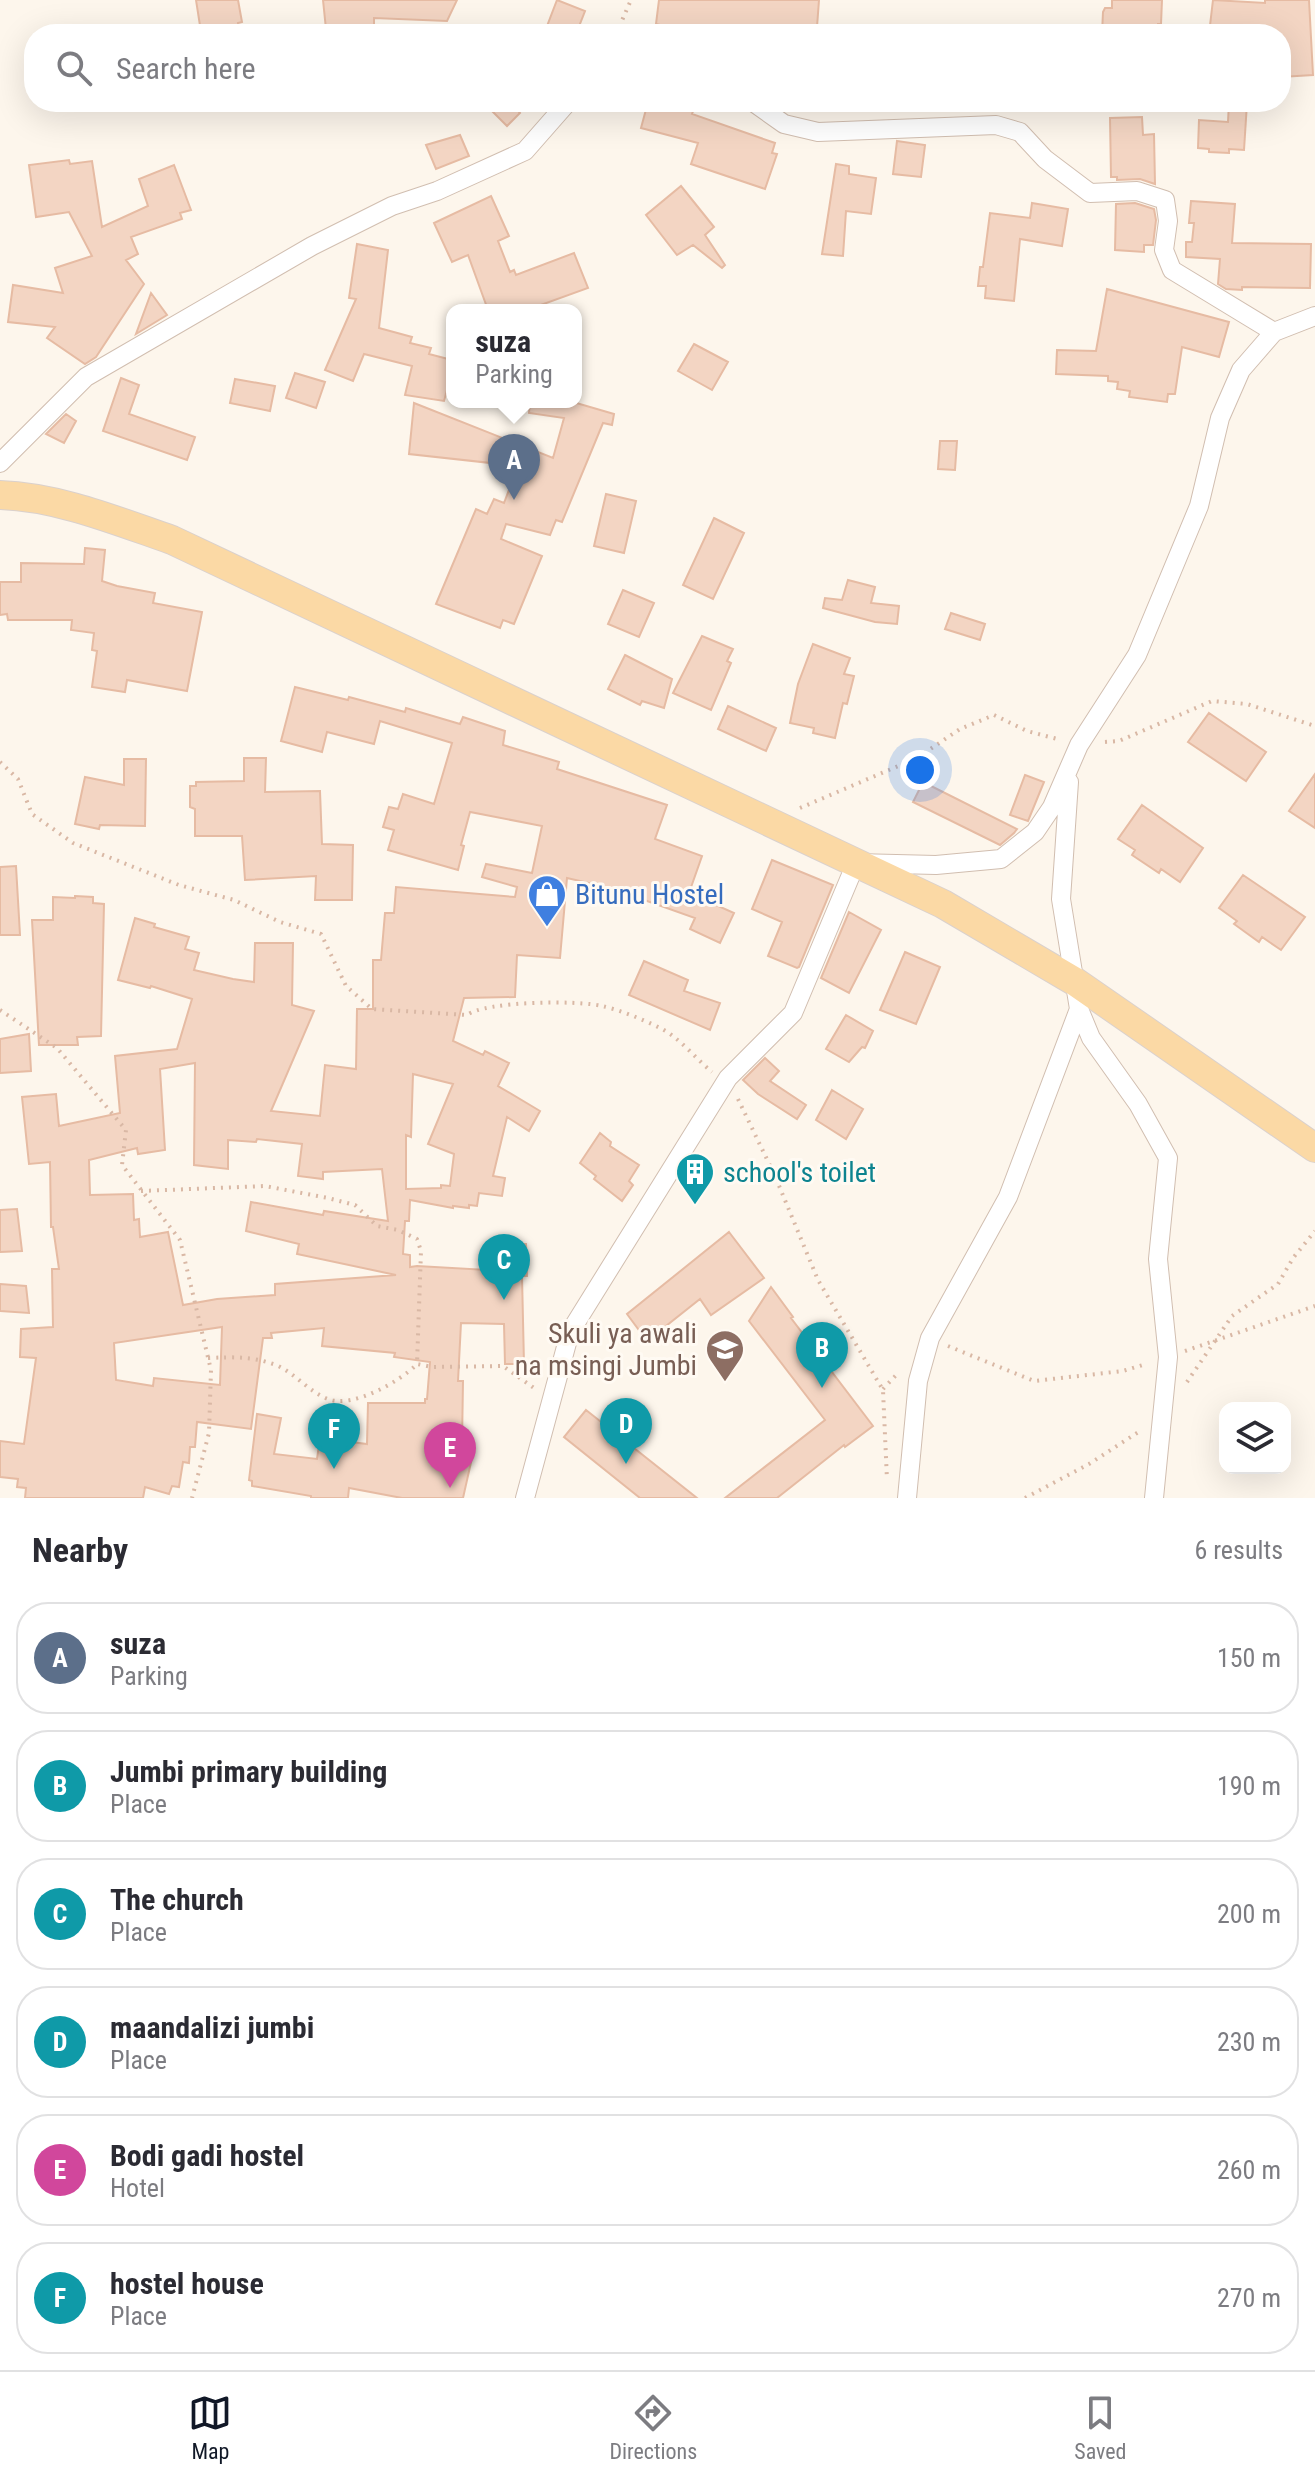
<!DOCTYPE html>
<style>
body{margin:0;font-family:"Roboto Condensed",sans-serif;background:#f2f2f3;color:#2b2b33}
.controls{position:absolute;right:24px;bottom:24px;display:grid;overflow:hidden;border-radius:16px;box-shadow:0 8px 32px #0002}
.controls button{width:72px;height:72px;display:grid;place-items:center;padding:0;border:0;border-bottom:2px solid #e1e1e2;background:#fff;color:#2b2b33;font:40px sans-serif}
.you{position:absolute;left:920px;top:770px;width:28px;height:28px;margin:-20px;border:6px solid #fff;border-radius:50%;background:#1a73e8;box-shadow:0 0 0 12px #1a73e833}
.badge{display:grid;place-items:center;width:52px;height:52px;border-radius:50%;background:#111827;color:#fff;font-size:26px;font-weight:700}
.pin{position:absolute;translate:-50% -66px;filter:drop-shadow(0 2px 4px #0008)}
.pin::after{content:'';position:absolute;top:42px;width:28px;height:24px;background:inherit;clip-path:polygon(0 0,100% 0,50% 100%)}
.popup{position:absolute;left:446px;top:304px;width:136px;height:104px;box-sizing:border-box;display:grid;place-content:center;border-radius:16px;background:#fff;filter:drop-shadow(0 2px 6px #0005);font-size:26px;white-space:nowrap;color:#7c7c81}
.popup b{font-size:30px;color:#2b2b33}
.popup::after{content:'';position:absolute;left:50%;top:100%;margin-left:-16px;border:16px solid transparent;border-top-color:#fff}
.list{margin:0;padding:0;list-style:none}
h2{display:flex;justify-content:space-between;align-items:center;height:104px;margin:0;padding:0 32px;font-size:34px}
h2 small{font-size:26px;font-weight:400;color:#7c7c81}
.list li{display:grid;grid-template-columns:52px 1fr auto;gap:24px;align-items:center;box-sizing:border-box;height:112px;margin:0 16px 16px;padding:0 16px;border:2px solid #e1e1e2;border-radius:32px}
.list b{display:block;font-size:30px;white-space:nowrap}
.list p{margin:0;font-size:26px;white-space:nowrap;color:#7c7c81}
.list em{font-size:26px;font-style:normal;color:#7c7c81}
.icon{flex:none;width:44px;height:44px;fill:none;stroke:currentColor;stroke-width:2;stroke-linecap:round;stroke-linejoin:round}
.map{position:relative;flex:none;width:1315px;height:1498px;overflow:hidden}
.search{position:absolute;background:#fff;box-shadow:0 8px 32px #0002;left:24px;right:24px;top:24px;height:88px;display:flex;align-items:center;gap:20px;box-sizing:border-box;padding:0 28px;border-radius:32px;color:#7c7c81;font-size:30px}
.sheet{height:872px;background:#fff}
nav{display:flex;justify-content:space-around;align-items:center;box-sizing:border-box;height:112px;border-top:2px solid #e1e1e2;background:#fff;font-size:22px;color:#7c7c81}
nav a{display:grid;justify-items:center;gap:4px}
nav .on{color:#111827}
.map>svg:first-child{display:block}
.building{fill:#f3d5c3;stroke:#e6bba3;stroke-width:2;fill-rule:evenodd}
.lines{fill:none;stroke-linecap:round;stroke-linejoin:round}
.minor-casing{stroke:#d1beb0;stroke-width:20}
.primary-casing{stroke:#dad1cd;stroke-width:30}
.path{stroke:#d9b8a5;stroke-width:4;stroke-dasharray:2 6;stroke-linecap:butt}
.minor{stroke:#fff;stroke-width:18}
.primary{stroke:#fbd9a5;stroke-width:28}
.labels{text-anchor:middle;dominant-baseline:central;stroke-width:6;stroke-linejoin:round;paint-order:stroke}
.shop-label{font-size:28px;fill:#366cbe;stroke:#fffaf3;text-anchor:start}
.culture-label{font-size:28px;fill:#0d838f;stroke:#fffaf3;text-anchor:start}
.education-label{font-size:28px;fill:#785e54;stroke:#fffaf3;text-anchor:end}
</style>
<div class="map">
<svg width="1315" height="1498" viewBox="0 0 1315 1498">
<rect width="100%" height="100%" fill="#fdf6ec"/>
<path class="building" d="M 196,0 L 238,0 L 242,22 L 238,23 L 240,34 L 210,34 L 210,30 L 201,32 Z
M 323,0 L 457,0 L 447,21 L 374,18 L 374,27 L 338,29 L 326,29 Z
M 557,0 L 585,11 L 576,34 L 544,34 Z
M 659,0 L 819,0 L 817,27 L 787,25 L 786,34 L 694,26 L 693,34 L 659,34 L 660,25 L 656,24 Z
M 1112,0 L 1162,0 L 1161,24 L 1158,24 L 1157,34 L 1102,34 L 1103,12 L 1105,8 L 1112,8 Z
M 1213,0 L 1265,3 L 1265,0 L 1309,0 L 1313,75 L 1281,77 L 1281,34 L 1209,34 Z
M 483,102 L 511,102 L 520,113 L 507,126 Z
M 648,102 L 670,102 L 694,109 L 692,114 L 775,143 L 772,153 L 777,154 L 765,189 L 691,164 L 698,143 L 641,128 Z
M 1229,102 L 1247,103 L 1244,150 L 1229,149 L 1229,153 L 1209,152 L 1209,149 L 1198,148 L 1199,120 L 1228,122 Z
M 1142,117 L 1143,135 L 1154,134 L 1155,184 L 1140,179 L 1117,180 L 1117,177 L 1111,177 L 1110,118 Z
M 460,135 L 469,156 L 436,169 L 426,145 Z
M 897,141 L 925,145 L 921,177 L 893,174 Z
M 69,160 L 70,164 L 92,161 L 102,227 L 148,206 L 139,179 L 174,165 L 191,210 L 180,213 L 182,219 L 131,237 L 138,254 L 126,260 L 144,284 L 96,357 L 85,364 L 47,338 L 55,327 L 8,322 L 13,285 L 63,293 L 55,268 L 92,256 L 69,212 L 36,217 L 29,165 Z
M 836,164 L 849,166 L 849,174 L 876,178 L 871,214 L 846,211 L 843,256 L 822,254 Z
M 681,186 L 714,227 L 705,235 L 725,265 L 722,268 L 693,245 L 677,255 L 646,215 Z
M 491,196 L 509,236 L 498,241 L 510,272 L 514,270 L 516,275 L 574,253 L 588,288 L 527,310 L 488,310 L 468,255 L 452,262 L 434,223 Z
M 1191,201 L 1235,204 L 1232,243 L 1311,244 L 1310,288 L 1242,287 L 1242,290 L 1226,289 L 1218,284 L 1220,259 L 1186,257 L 1186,242 L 1192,242 L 1194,223 L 1189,223 Z
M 1032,203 L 1068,209 L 1062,246 L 1020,239 L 1014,301 L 985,298 L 986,286 L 978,286 L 980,267 L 983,267 L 990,213 L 1030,218 Z
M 1135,203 L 1154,209 L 1156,220 L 1153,245 L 1144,245 L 1144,252 L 1115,250 L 1116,204 Z
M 357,244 L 388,250 L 379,328 L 412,337 L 410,343 L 431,348 L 429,354 L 452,360 L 452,372 L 444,401 L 405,395 L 412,366 L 364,354 L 353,381 L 325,370 L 356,299 L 349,298 Z
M 1107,289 L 1229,322 L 1219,357 L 1182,347 L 1175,394 L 1168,394 L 1167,402 L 1129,397 L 1130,391 L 1117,389 L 1118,382 L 1108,381 L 1108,376 L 1056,374 L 1057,350 L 1096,351 Z
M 151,293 L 167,315 L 136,334 Z
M 694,344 L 728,362 L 712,390 L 678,371 Z
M 295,373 L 325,382 L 316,408 L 286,398 Z
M 121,378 L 139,385 L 129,414 L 195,437 L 187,460 L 103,431 Z
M 235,379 L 275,386 L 270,411 L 230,403 Z
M 530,402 L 573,402 L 614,414 L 612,425 L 603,423 L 562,522 L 556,520 L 550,535 L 506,524 L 501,539 L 542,556 L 514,624 L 503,620 L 500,628 L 436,604 L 476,509 L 487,514 L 494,499 L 504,503 L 518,466 L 409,454 L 414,403 L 553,458 L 564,418 L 529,413 Z
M 66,414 L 76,421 L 64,443 L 46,434 Z
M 940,441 L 957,441 L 955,470 L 938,469 Z
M 606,494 L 636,501 L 624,553 L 594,546 Z
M 714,518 L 744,533 L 713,599 L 683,585 Z
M 85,548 L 105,550 L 102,581 L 117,586 L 155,593 L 153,603 L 202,612 L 187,691 L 127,680 L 125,692 L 92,687 L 97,651 L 92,650 L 94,633 L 71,630 L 72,620 L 8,620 L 7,614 L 0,615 L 0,582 L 21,582 L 21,563 L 84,564 Z
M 848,580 L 875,587 L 871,603 L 899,606 L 897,624 L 875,622 L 823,608 L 825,598 L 842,600 Z
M 623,590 L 654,603 L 639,637 L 608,624 Z
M 951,613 L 985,624 L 980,640 L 945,629 Z
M 702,636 L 733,649 L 727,661 L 731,663 L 711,710 L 673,693 Z
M 813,644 L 850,658 L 844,674 L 854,676 L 847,704 L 843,703 L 835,738 L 813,733 L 814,728 L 790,723 L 798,684 Z
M 625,655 L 672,679 L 664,708 L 642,701 L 640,705 L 608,689 Z
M 295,687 L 348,700 L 349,697 L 405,712 L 406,708 L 460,724 L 463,717 L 505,731 L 503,745 L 559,762 L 557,769 L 667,805 L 655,839 L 702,856 L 689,893 L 734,913 L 720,943 L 690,929 L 695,918 L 633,896 L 633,897 L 597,885 L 567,878 L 560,958 L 517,955 L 515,997 L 464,998 L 453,1041 L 483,1055 L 485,1051 L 509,1063 L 498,1086 L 540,1111 L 529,1131 L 507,1117 L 493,1176 L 505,1178 L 502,1196 L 479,1193 L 477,1206 L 469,1205 L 469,1208 L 453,1206 L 453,1208 L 410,1200 L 409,1221 L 405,1221 L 403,1254 L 410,1255 L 410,1267 L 417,1266 L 487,1270 L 488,1244 L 526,1244 L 527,1276 L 522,1276 L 524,1364 L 505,1364 L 504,1324 L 461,1323 L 458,1381 L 463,1381 L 462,1443 L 472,1458 L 463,1498 L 402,1498 L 349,1488 L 348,1498 L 311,1498 L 311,1496 L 252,1486 L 252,1481 L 249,1480 L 257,1414 L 281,1418 L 274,1454 L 317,1459 L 320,1438 L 367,1444 L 368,1403 L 425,1403 L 425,1399 L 427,1399 L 430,1362 L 394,1357 L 395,1353 L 322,1346 L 324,1328 L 271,1333 L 272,1338 L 263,1338 L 251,1429 L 197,1422 L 195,1447 L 190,1447 L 189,1463 L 183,1462 L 179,1487 L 172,1486 L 169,1494 L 145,1487 L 143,1498 L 25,1498 L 26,1488 L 17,1487 L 18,1479 L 0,1477 L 0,1441 L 24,1444 L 36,1358 L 20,1357 L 21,1329 L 53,1327 L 52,1269 L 59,1269 L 53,1227 L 51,1227 L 50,1162 L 29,1164 L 22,1097 L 56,1094 L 59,1126 L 120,1113 L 115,1056 L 177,1049 L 192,999 L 151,986 L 150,988 L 118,980 L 135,918 L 155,924 L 154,927 L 189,937 L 185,949 L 199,953 L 194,970 L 233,979 L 254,982 L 255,943 L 293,943 L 292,1005 L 314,1011 L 271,1111 L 320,1116 L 325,1065 L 356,1069 L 357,1009 L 373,1009 L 373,960 L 381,960 L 385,913 L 394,913 L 396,887 L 515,897 L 517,887 L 482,877 L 486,864 L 532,873 L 542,826 L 470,812 L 461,845 L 464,846 L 458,870 L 388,850 L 394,830 L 383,827 L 389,807 L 398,809 L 403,794 L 434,804 L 452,743 L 380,721 L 374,744 L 327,732 L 322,752 L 281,741 ZM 195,1063 L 194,1165 L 228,1169 L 228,1140 L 256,1142 L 257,1139 L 302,1144 L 298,1176 L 323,1179 L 323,1172 L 382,1169 L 388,1221 L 324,1211 L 323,1215 L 251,1202 L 246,1231 L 299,1244 L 297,1254 L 396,1275 L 275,1284 L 275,1295 L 217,1299 L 183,1305 L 168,1232 L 140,1237 L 139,1219 L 134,1220 L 133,1194 L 90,1195 L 89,1160 L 137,1148 L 138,1154 L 165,1150 L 160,1069 ZM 413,1074 L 453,1084 L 428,1144 L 454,1154 L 450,1186 L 441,1185 L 441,1188 L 406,1189 L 406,1135 L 411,1137 ZM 222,1327 L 220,1385 L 154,1378 L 153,1386 L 116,1380 L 114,1343 Z
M 728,706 L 776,728 L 766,751 L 718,729 Z
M 1209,713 L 1266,752 L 1246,781 L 1188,742 Z
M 244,758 L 266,758 L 265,792 L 320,791 L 322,844 L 353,845 L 352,900 L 315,900 L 316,876 L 245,880 L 242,836 L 195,836 L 195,809 L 190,807 L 190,786 L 196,786 L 196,782 L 244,781 Z
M 124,759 L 146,759 L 145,826 L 100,825 L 99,829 L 75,824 L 85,777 L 124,785 Z
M 1315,774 L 1315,828 L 1289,811 Z
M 1025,775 L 1044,782 L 1028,821 L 1010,815 Z
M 923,782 L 1017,829 L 1014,833 L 1000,845 L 913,802 Z
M 1142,805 L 1203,848 L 1180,882 L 1161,869 L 1159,873 L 1132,855 L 1135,850 L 1118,839 Z
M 772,860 L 833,885 L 799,967 L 797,968 L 768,956 L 782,922 L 752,909 Z
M 16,866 L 20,935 L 0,935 L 0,867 Z
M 1243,875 L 1305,917 L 1281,950 L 1262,937 L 1259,942 L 1234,924 L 1237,921 L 1219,908 Z
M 75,896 L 93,897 L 93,903 L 104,904 L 101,1036 L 77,1037 L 78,1045 L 39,1045 L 32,920 L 53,920 L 53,897 L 75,898 Z
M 849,912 L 881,930 L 849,993 L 821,978 Z
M 905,952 L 940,967 L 916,1024 L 880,1010 Z
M 644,961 L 688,980 L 684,991 L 720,1003 L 710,1030 L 629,995 Z
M 846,1015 L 873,1031 L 865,1048 L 862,1047 L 849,1062 L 826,1049 Z
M 29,1034 L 31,1071 L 0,1073 L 0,1039 Z
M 765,1058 L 779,1071 L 770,1081 L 806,1105 L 797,1119 L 758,1094 L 743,1080 Z
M 832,1090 L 863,1109 L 846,1139 L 816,1120 Z
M 600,1133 L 611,1142 L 610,1146 L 639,1165 L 629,1181 L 633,1185 L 622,1201 L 594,1179 L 596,1176 L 580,1163 Z
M 17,1209 L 22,1251 L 0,1252 L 0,1210 Z
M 729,1232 L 764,1278 L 711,1315 L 700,1299 L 647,1341 L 627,1314 Z
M 0,1284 L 26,1286 L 29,1313 L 0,1311 Z
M 771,1287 L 793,1317 L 791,1318 L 873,1426 L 845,1447 L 844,1445 L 777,1498 L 725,1498 L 825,1420 L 749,1321 Z
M 586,1410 L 697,1498 L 640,1498 L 564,1437 Z"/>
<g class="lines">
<defs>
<path id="minor" d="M 753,102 L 784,124 L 818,132 L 996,125 L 1020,132 L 1045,159 L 1090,193 L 1137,191 L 1165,200 L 1168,221 L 1164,250 L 1172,270 L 1274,332
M 0,463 L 86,377 L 312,246 L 392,206 L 437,191 L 525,151 L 568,102
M 1069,782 L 1061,899 L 1079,1009 L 1091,1038 L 1138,1104 L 1168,1158 L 1158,1259 L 1168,1357 L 1154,1498
M 525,1498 L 570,1332 L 728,1078 L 793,1013 L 856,863 L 936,865 L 1001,859 L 1035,832 L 1052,807 L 1079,745 L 1137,655 L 1199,506 L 1220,418 L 1241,370 L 1274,332 L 1315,316
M 907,1498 L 918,1381 L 930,1338 L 1008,1197 L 1079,1009"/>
<path id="primary" d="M 0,495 C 59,497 117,521 172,540 L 943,904 L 1074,981 L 1315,1148"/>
</defs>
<use href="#minor" class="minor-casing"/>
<use href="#primary" class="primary-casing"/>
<path class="path" d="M 616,34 L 631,0
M 1105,742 L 1119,741 L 1212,701 L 1247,704 L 1315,726
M 0,762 L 18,779 L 32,814 L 73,843 L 179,885 L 234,900 L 280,922 L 321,934 L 346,986 L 372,1009 L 467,1015 C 486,1001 578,1000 602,1006 C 620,1010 642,1019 660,1028 C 679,1037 695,1058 712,1072
M 800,808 L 917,758 L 960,729 L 994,715 L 1027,731 L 1061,740
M 0,1010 L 57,1048 L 126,1130 L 122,1165 L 180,1240 L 211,1370 L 209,1433 L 192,1498
M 738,1099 L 775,1176 L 818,1280 L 883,1390 L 887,1480
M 141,1191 L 265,1186 L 328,1198 L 355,1205 L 377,1226 L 398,1230 L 417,1239 L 421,1251 L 417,1364 L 432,1367 L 503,1366 L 534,1388
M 948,1346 L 1034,1381 L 1123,1371 L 1146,1364
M 1185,1351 L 1315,1306
M 208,1358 C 234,1357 251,1356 276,1365 C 295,1373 309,1392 328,1399 C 352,1409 401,1381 417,1364
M 1187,1382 L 1232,1316 L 1278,1284 L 1293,1258 L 1315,1231
M 883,1389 L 899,1372
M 1025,1498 L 1089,1464 L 1140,1431"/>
<use href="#minor" class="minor"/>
<use href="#primary" class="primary"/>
</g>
<defs>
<symbol id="shop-pin" viewBox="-11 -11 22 30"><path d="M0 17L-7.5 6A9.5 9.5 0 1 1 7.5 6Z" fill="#3f7fe0" stroke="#fffaf3"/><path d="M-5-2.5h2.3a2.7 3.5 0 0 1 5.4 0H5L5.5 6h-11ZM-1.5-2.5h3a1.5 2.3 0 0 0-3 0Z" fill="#fff"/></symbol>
<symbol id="building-pin" viewBox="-11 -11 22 30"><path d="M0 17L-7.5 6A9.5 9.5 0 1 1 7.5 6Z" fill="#0f9aa8" stroke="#fffaf3"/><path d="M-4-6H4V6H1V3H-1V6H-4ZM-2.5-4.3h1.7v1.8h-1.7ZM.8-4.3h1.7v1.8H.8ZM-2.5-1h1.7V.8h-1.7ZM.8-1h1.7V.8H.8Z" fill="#fff"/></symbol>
<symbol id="school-pin" viewBox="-11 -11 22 30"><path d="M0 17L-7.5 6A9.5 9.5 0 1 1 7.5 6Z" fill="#8d6e63" stroke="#fffaf3"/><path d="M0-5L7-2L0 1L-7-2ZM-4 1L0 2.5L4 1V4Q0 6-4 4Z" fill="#fff"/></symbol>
</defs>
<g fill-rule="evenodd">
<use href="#shop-pin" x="525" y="872" width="44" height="60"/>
<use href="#building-pin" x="673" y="1150" width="44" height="60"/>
<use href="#school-pin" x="703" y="1327" width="44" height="60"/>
</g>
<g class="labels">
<g class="shop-label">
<text x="575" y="894">Bitunu Hostel</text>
</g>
<g class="culture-label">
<text x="723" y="1172">school's toilet</text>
</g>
<g class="education-label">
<text x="697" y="1333">Skuli ya awali<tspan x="697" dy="32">na msingi Jumbi</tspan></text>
</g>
</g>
</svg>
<div class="controls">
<button><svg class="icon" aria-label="layers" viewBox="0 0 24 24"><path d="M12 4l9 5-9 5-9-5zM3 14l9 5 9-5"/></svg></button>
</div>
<div class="you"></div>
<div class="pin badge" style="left:514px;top:500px;background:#5c6f8a">A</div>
<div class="popup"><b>suza</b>Parking</div>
<div class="pin badge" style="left:822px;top:1388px;background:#0f9aa8">B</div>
<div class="pin badge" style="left:504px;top:1300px;background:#0f9aa8">C</div>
<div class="pin badge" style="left:626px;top:1464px;background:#0f9aa8">D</div>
<div class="pin badge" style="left:450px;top:1488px;background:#d1479c">E</div>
<div class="pin badge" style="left:334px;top:1469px;background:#0f9aa8">F</div>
<div class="search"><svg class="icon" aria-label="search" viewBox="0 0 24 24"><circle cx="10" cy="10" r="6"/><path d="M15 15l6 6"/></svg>Search here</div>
</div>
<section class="sheet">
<h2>Nearby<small>6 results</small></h2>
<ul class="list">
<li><span class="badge" style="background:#5c6f8a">A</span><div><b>suza</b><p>Parking</p></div><em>150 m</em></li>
<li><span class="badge" style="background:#0f9aa8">B</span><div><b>Jumbi primary building</b><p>Place</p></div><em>190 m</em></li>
<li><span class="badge" style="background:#0f9aa8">C</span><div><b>The church</b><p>Place</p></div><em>200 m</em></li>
<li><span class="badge" style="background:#0f9aa8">D</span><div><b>maandalizi jumbi</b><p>Place</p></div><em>230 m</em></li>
<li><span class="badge" style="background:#d1479c">E</span><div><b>Bodi gadi hostel</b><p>Hotel</p></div><em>260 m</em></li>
<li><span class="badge" style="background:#0f9aa8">F</span><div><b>hostel house</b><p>Place</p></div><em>270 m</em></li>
</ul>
</section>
<nav>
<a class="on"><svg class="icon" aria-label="map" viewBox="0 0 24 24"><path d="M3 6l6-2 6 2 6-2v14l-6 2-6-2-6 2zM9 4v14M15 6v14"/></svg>Map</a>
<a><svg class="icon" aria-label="directions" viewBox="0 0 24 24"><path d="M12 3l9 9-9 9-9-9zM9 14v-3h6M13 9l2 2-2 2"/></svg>Directions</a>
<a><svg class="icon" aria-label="saved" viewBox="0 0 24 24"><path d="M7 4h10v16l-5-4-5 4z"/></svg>Saved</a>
</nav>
